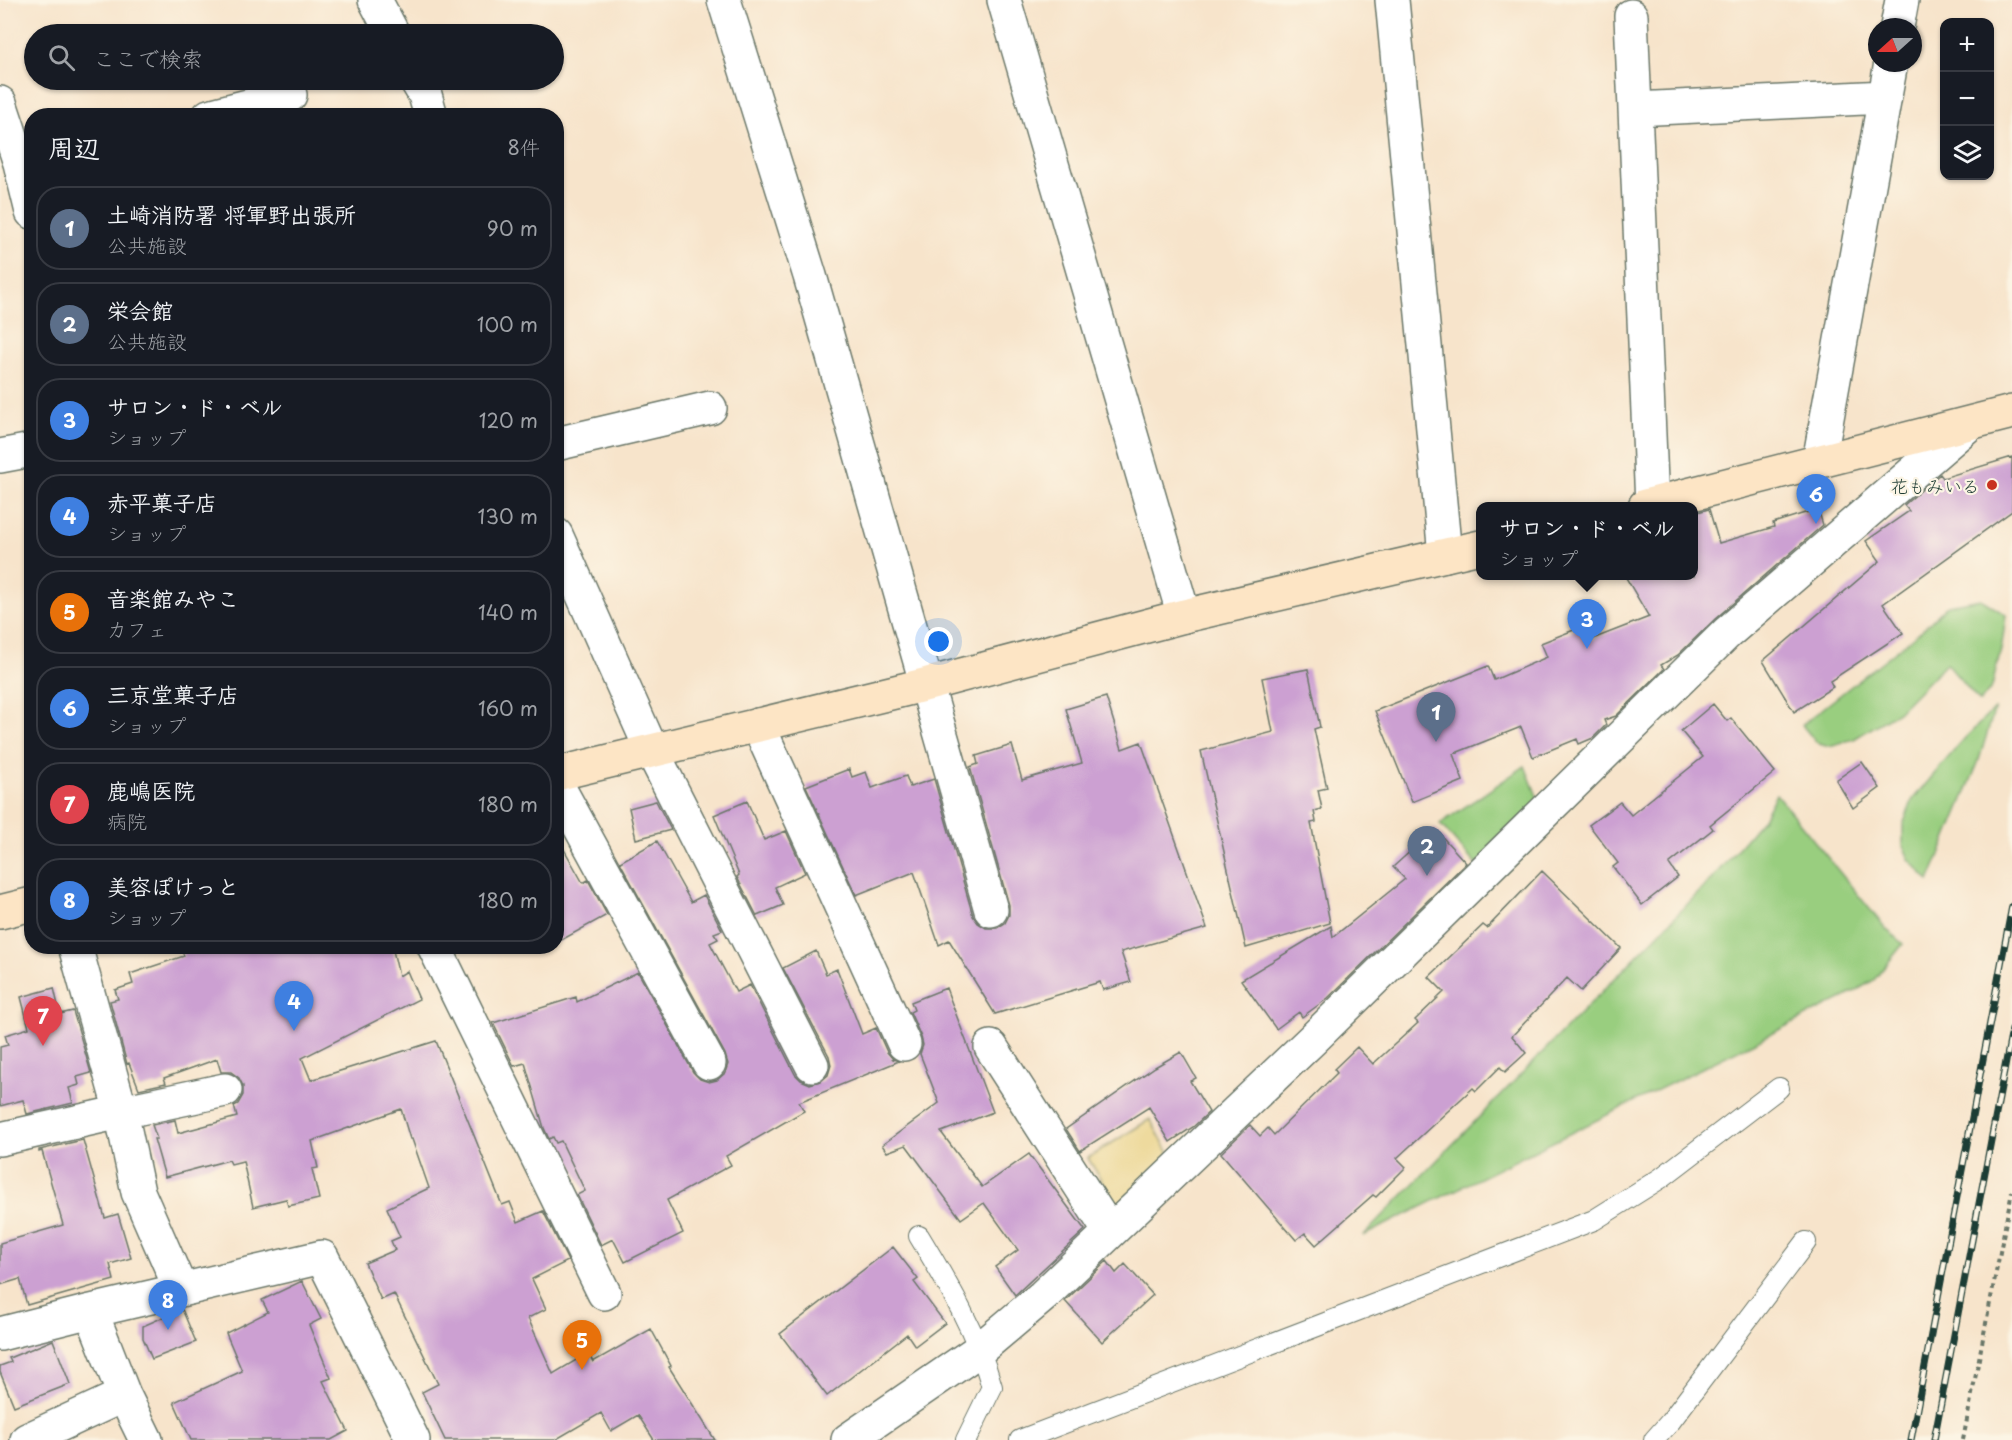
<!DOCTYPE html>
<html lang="ja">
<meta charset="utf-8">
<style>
body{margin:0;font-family:"Playpen Sans","Klee One",sans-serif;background:#20242c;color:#f1f3f6}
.controls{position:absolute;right:18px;top:18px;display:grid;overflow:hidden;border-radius:12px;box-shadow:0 2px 4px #0004}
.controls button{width:54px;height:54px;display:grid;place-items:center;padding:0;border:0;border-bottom:2px solid #363941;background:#171b24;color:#f1f3f6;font:30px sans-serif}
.compass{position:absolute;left:1868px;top:18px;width:54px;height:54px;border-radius:50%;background:#171b24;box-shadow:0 2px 4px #0004;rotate:249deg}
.you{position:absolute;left:939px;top:642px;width:21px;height:21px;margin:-15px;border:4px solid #fff;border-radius:50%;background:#1a73e8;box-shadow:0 0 0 9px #1a73e833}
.badge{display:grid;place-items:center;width:39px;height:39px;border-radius:50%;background:#c8321e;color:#fff;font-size:20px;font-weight:700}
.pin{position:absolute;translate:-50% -50px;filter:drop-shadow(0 2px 3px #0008)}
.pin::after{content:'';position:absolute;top:32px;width:21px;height:18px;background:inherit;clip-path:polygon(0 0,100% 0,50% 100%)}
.popup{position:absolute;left:1476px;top:502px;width:222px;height:78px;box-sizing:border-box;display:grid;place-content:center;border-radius:12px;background:#171b24;filter:drop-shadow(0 2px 4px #0005);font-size:20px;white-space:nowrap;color:#9ea1a6}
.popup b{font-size:22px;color:#f1f3f6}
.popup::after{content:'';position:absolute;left:50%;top:100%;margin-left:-12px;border:12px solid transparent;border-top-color:#171b24}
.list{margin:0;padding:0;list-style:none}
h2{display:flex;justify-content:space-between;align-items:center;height:78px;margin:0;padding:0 24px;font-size:26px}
h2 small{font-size:20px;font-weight:400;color:#9ea1a6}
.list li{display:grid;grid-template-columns:39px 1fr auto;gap:18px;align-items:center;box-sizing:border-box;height:84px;margin:0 12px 12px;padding:0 12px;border:2px solid #363941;border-radius:24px}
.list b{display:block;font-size:22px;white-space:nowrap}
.list p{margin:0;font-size:20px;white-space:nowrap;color:#9ea1a6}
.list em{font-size:20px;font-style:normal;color:#9ea1a6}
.icon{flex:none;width:33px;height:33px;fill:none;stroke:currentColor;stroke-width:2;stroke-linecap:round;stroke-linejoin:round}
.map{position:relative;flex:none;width:2012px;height:1440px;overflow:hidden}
.search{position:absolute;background:#171b24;box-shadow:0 2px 4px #0004;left:24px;top:24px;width:540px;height:66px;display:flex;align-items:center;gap:15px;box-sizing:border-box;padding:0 21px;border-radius:33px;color:#9ea1a6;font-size:22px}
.panel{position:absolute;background:#171b24;box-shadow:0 2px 4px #0004;left:24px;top:108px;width:540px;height:846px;border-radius:24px}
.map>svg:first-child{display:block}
.green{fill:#99ce7f;stroke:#5c865a;stroke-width:1.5}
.sand{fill:#eeda9e;stroke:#868c69;stroke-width:1.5}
.building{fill:#cca0d2}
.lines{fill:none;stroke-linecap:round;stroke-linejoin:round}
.lane-casing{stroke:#6b7769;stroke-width:22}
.street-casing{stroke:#6b7769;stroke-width:36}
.secondary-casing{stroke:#6b7769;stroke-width:36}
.path{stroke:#6b7769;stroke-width:4;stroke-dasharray:4.5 4.5;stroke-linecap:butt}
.lane{stroke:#fff;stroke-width:20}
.street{stroke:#fff;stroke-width:33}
.secondary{stroke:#fde5c5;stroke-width:33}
.rail-casing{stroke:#1f3d34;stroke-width:7}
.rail{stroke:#fcf5e5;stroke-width:4.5;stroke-dasharray:14;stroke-linecap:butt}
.poi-dot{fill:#c8321e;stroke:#fcf5e5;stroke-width:2}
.labels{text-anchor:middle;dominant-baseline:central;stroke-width:4.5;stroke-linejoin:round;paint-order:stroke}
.poi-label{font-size:18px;fill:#1f3d34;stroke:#fcf5e5;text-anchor:end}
</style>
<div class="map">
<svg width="2012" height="1440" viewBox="0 0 2012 1440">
<rect width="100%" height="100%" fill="#fcf5e5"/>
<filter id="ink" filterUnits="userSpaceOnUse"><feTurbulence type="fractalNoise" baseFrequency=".0167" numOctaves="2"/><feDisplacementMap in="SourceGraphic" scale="12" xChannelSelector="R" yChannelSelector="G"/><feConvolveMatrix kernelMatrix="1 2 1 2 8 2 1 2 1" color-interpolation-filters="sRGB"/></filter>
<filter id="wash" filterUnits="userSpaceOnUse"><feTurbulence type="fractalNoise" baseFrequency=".008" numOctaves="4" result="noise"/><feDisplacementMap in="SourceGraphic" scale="24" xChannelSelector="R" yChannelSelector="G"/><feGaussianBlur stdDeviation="1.35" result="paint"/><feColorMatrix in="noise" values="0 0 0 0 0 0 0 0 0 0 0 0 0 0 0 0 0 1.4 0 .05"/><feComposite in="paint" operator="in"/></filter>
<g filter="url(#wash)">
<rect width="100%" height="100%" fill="#f7e4cb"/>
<path class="green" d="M 1981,599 L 2006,615 L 2002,644 L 1992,687 L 1980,702 L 1946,663 L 1898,712 L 1854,739 L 1829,746 L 1816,742 L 1802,725 L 1922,630 L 1948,605 Z
M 1995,708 L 1978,763 L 1929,881 L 1909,859 L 1903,845 L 1903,825 L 1913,799 L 1964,739 Z
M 1525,766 L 1541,806 L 1476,865 L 1440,824 Z
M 1776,794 L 1886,929 L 1903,944 L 1874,980 L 1847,996 L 1363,1236 L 1709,882 L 1762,820 Z"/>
<path class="sand" d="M 1150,1119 L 1170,1155 L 1118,1208 L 1088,1158 Z"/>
<g id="blocks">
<path class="building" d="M 2012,457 L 2012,511 L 1883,604 L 1903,633 L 1830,681 L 1833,687 L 1794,712 L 1763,661 L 1880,561 L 1866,541 L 1909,511 L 1904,505 L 1940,474 L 1943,478 Z
M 1709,509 L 1719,543 L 1774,527 L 1773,523 L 1818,509 L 1823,525 L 1715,619 L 1678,655 L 1661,665 L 1664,669 L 1616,716 L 1604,720 L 1606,725 L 1593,738 L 1579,744 L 1577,739 L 1533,757 L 1521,727 L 1453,754 L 1463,781 L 1412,802 L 1375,711 L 1488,666 L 1494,680 L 1547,657 L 1541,643 L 1584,626 L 1590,640 L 1649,617 L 1625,576 L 1694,576 L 1694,513 Z
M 1308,669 L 1320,727 L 1314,729 L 1327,788 L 1318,790 L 1322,809 L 1314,811 L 1316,822 L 1311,823 L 1330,923 L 1246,948 L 1201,751 L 1273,732 L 1262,678 Z
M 1106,697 L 1122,749 L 1141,742 L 1207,928 L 1121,952 L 1131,982 L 1103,990 L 1100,982 L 995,1014 L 949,940 L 939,945 L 914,872 L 856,895 L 806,786 L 849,769 L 852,777 L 866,772 L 872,788 L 906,776 L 910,787 L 934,779 L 973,916 L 978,923 L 986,928 L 997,928 L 1005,923 L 1009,915 L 1009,905 L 970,767 L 978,764 L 976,756 L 1012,745 L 1022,780 L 1082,763 L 1066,709 Z
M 1713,704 L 1727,721 L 1731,718 L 1775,772 L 1710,825 L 1713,829 L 1669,864 L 1678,877 L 1642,905 L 1613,867 L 1618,863 L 1589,825 L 1620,802 L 1631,815 L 1703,757 L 1681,731 Z
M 1862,762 L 1880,788 L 1853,808 L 1836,780 Z
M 656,801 L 671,830 L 636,839 L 629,808 Z
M 747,801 L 764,840 L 786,831 L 805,873 L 775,887 L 783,905 L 757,916 L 737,877 L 739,875 L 714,815 Z
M 1435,829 L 1466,863 L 1328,998 L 1302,1017 L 1299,1012 L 1276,1029 L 1241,980 L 1331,926 L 1333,937 L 1405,879 L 1393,867 Z
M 556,835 L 583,883 L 588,880 L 607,915 L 556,943 Z
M 657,841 L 691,902 L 704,895 L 722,930 L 714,933 L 718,939 L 710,943 L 736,992 L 750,985 L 795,1074 L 801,1080 L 810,1084 L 821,1081 L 828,1075 L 831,1065 L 829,1056 L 783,968 L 816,951 L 826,974 L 837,969 L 862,1034 L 876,1028 L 887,1052 L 893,1059 L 899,1061 L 799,1102 L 804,1111 L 726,1156 L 731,1165 L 667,1200 L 683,1233 L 625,1262 L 613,1239 L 601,1245 L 577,1195 L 585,1191 L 561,1141 L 556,1143 L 553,1137 L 549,1139 L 544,1128 L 525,1063 L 514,1066 L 493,1023 L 576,997 L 577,1002 L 638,972 L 693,1072 L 700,1079 L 709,1082 L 717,1080 L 725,1073 L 728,1064 L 725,1054 L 620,862 Z
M 1542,871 L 1621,948 L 1581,991 L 1567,978 L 1512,1036 L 1526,1053 L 1505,1072 L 1500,1067 L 1476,1091 L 1473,1088 L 1397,1158 L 1406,1167 L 1376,1197 L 1373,1195 L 1316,1245 L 1305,1233 L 1296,1240 L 1221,1153 L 1250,1125 L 1260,1136 L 1268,1128 L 1274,1135 L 1337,1073 L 1334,1069 L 1357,1047 L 1373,1064 L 1418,1023 L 1415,1020 L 1444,992 L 1429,977 L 1483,925 L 1487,928 Z
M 180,946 L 392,946 L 399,976 L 407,971 L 419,999 L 302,1058 L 311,1080 L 436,1041 L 502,1205 L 510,1202 L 518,1222 L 543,1211 L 568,1261 L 532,1279 L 546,1309 L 528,1318 L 553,1374 L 588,1353 L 593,1362 L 651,1329 L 671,1366 L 669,1367 L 715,1440 L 654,1440 L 638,1415 L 611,1431 L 601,1413 L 555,1440 L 445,1440 L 422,1392 L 438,1384 L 394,1294 L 381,1300 L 365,1263 L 395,1250 L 391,1241 L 400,1237 L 387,1208 L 429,1188 L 412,1139 L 410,1139 L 401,1109 L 312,1141 L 318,1168 L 312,1169 L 319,1199 L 288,1206 L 286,1199 L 253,1207 L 243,1161 L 231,1164 L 229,1160 L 165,1177 L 154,1139 L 157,1139 L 152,1125 L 175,1120 L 178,1133 L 237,1117 L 234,1106 L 238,1104 L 243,1095 L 243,1086 L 239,1078 L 231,1072 L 221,1072 L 217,1059 L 164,1078 L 166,1083 L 139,1089 L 129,1063 L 127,1064 L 110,1001 L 118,999 L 115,990 L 133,984 L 130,974 L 184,956 Z
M 54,988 L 60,1014 L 73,1011 L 91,1073 L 77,1077 L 79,1085 L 69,1088 L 73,1103 L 27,1114 L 23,1100 L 0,1106 L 0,1047 L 8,1045 L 5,1035 L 29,1028 L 21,997 Z
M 946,988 L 993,1112 L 941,1132 L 982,1187 L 1029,1154 L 1085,1230 L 1015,1295 L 995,1267 L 1018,1250 L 984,1203 L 961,1219 L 906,1145 L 887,1152 L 882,1145 L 939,1103 L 920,1054 L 923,1045 L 921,1037 L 910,1012 L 914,1010 L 911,1002 Z
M 1181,1052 L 1196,1078 L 1190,1081 L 1209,1112 L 1193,1127 L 1170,1142 L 1149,1107 L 1080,1151 L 1066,1129 L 1155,1067 Z
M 83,1140 L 105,1218 L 118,1214 L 131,1258 L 110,1264 L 114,1280 L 27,1305 L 20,1279 L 0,1285 L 0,1243 L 63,1225 L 42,1151 L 39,1152 L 39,1150 Z
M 893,1247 L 918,1279 L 914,1282 L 945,1323 L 915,1346 L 907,1334 L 827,1396 L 780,1334 Z
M 1107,1261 L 1116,1273 L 1125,1264 L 1153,1295 L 1102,1342 L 1065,1301 Z
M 302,1281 L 321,1319 L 309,1325 L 331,1378 L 323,1381 L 348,1431 L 331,1440 L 191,1440 L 174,1402 L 242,1371 L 226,1333 L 268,1312 L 262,1300 Z
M 182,1309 L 196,1342 L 152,1359 L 143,1338 L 143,1326 Z
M 53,1340 L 70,1384 L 14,1406 L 0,1372 L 0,1366 L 11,1362 L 9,1358 Z"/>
</g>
</g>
<g filter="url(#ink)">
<use href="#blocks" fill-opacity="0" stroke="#6b7769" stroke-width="1.5"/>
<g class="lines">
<defs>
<path id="lane" d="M 919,1236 C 948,1284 977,1333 992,1387 L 966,1440
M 1020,1440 L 1594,1220 L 1661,1178 L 1779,1088
M 1654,1440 L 1670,1422 L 1806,1242"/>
<path id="street" d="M 375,0 L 393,34
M 724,0 L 810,276 L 991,910
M 1004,0 L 1184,616
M 1392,0 L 1445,555
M 1631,16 L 1652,505
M 1897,27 L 1902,0
M 416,80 L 425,95 L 431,116
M 0,103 L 20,163 L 32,212
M 1635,109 L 1885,97
M 209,116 L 290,95
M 556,444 L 710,408
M 0,456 L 32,450
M 1819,462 L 1891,63
M 556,535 L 652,751 L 812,1065
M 758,725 L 904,1044
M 556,783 L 709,1063
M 434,946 L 604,1293
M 991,1047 L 1110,1232
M 0,1139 L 121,1112 L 75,946
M 181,1290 L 138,1192 L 121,1112 L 225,1090
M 91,1311 L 322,1257 L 413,1440
M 0,1334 L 91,1311 L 124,1395 L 27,1440
M 124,1395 L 146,1440
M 848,1440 L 979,1350 L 1043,1296 L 1313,1039 L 1727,633 L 1968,425"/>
<path id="secondary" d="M 1645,506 L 2012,412
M 556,774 L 928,684 L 1184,616 L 1480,547
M 0,912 L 32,904"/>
</defs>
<use href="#lane" class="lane-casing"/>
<use href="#street" class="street-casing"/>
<use href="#secondary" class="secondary-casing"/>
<path class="path" d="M 1963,1440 L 2012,1191"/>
<use href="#lane" class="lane"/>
<use href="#street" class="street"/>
<use href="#secondary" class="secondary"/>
<defs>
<path id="rail" d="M 1911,1440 L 2012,906
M 1934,1440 L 2012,1030"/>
</defs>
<use href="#rail" class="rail-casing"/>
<use href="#rail" class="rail"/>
</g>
</g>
<circle class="poi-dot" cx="1992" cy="485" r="6"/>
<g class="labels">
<g class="poi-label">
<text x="1980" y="485">花もみいる</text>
</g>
</g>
</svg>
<div class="controls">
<button>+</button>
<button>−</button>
<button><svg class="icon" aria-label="layers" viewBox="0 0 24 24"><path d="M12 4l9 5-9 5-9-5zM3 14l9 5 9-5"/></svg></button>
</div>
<svg class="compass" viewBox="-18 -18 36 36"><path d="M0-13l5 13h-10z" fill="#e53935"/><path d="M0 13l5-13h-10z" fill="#9ea1a6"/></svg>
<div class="you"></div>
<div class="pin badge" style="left:1436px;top:742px;background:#5c6f8a">1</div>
<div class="pin badge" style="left:1427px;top:876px;background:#5c6f8a">2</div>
<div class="pin badge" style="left:1587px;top:649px;background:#3f7fe0">3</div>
<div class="popup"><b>サロン・ド・ベル</b>ショップ</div>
<div class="pin badge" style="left:294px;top:1031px;background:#3f7fe0">4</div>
<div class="pin badge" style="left:582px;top:1370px;background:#e8710a">5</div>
<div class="pin badge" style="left:1816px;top:524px;background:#3f7fe0">6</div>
<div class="pin badge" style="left:43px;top:1046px;background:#e0444e">7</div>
<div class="pin badge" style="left:168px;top:1330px;background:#3f7fe0">8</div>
<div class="search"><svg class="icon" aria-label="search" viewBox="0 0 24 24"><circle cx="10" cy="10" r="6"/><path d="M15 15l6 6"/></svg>ここで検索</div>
<section class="panel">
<h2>周辺<small>8件</small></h2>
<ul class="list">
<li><span class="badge" style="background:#5c6f8a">1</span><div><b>土崎消防署 将軍野出張所</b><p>公共施設</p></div><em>90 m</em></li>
<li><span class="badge" style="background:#5c6f8a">2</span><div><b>栄会館</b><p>公共施設</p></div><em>100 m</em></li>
<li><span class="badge" style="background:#3f7fe0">3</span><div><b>サロン・ド・ベル</b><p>ショップ</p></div><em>120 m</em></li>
<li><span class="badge" style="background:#3f7fe0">4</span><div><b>赤平菓子店</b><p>ショップ</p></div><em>130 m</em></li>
<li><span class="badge" style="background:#e8710a">5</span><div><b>音楽館みやこ</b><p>カフェ</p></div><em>140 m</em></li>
<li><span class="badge" style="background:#3f7fe0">6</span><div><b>三京堂菓子店</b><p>ショップ</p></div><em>160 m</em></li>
<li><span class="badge" style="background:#e0444e">7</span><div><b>鹿嶋医院</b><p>病院</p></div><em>180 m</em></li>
<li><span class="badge" style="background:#3f7fe0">8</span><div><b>美容ぽけっと</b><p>ショップ</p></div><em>180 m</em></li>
</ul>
</section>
</div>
